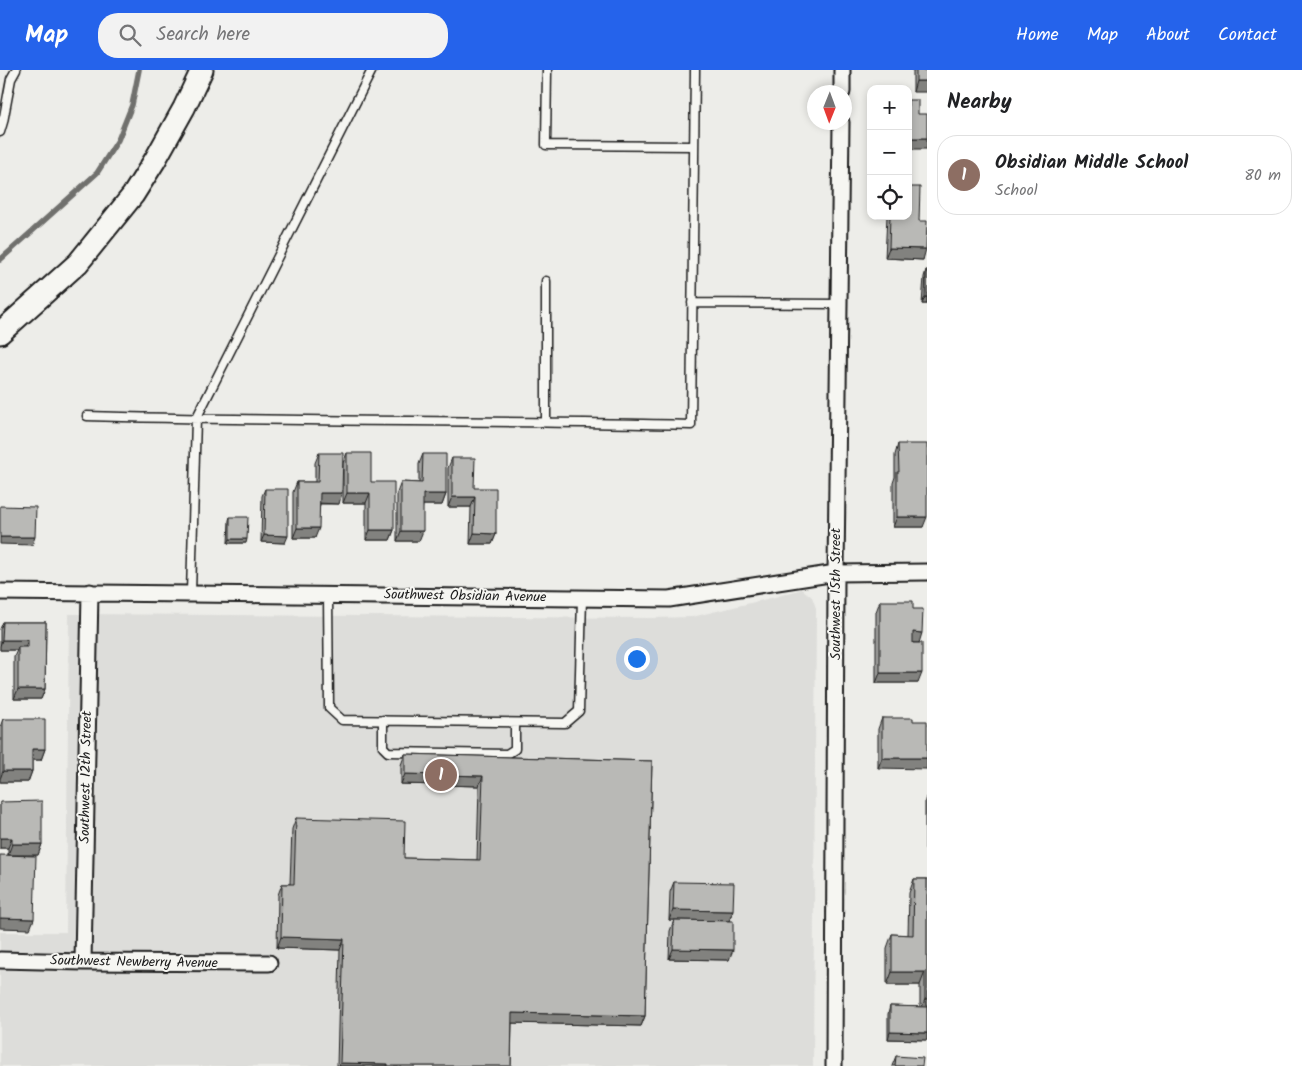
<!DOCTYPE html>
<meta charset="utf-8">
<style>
body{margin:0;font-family:Kalam,sans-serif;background:#f2f2f2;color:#202124}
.controls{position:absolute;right:15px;top:15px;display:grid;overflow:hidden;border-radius:10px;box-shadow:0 2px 8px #0003}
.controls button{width:45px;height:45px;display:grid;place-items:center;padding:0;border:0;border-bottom:1px solid #e0e0e0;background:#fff;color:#202124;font:25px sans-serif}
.compass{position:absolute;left:807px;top:15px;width:45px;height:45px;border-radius:50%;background:#fff;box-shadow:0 2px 8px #0003;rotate:181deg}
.you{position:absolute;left:636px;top:588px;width:18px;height:18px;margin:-12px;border:4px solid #fff;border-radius:50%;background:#1a73e8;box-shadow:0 0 0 8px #1a73e833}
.badge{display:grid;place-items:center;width:32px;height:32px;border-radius:50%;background:#2563eb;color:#fff;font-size:16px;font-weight:700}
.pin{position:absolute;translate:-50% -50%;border:2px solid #fff;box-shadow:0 1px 5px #0006}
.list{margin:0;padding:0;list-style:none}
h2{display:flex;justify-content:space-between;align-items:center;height:65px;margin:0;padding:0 20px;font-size:21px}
h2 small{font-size:16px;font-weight:400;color:#757577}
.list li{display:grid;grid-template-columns:32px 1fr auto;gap:15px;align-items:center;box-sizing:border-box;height:80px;margin:0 10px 10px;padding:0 10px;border:1px solid #e0e0e0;border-radius:20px}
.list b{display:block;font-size:19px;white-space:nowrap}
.list p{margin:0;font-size:16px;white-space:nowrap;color:#757577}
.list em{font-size:16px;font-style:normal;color:#757577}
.icon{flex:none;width:28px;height:28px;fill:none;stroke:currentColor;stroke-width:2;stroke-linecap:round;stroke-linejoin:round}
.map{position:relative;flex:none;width:927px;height:996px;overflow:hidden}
header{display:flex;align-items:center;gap:30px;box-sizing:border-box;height:70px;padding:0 25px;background:#2563eb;color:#fff}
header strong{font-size:24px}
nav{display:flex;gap:28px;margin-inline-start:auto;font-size:18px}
.search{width:350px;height:45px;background:#f2f2f2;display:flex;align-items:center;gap:12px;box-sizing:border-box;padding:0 18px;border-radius:20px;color:#757577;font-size:19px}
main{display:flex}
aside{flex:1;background:#fff}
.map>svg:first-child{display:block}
.built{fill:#ddddda}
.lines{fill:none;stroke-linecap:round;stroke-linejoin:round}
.stream{stroke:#6f6f6d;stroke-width:5.5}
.lane-casing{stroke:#1c1c1c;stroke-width:11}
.street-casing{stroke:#1c1c1c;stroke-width:19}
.secondary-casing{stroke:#1c1c1c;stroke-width:25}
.lane{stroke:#f6f6f2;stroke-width:8}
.street{stroke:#f6f6f2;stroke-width:15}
.secondary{stroke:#f6f6f2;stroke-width:21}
.wall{fill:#9f9f9d;stroke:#1c1c1c}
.shaded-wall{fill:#82827f;stroke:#1c1c1c}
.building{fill:#b9b9b6;stroke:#1c1c1c}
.labels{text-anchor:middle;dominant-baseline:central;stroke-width:4;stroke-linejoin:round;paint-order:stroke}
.street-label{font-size:14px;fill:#1c1c1c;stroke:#f6f6f2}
</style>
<header>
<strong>Map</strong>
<div class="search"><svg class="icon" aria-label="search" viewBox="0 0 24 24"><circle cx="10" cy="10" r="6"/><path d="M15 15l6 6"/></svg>Search here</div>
<nav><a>Home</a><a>Map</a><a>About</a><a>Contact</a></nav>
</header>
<main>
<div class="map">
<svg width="927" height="996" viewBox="0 0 927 996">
<rect width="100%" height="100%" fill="#edede9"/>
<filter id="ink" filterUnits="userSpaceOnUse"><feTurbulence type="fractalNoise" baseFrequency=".02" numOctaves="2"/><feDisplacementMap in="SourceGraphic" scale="10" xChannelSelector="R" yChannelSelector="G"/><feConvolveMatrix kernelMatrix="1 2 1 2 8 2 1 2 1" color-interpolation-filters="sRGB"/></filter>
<g filter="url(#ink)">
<path class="built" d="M 802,519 L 812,527 L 816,538 L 813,996 L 0,996 L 0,862 L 66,862 L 69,544 L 652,548 L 692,547 L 775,527 Z"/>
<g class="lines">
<path class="stream" d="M 0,190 L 97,103 L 118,70 L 132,35 L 139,0"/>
<defs>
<path id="lane" d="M 547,0 L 546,75 L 694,76
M 0,51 L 3,52 L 11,9 L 16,0
M 0,62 L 3,52
M 546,211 L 546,352
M 692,233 L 839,234
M 87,346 C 288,352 490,350 691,355 L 695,0
M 191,523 L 196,349 L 372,0
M 328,525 L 329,638 L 342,650 L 565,653 L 579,641 L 582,528
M 383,650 L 383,677 L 388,682 L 507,684 L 515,679 L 515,653"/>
<path id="street" d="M 842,22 L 842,0
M 0,522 L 669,529 L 836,503 L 927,502
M 0,890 L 83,892 L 269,893
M 83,892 L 90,522
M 834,996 L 836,503 L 841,52"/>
<path id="secondary" d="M 0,263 L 78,193 L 133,125 L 155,90 L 184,38 L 202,0"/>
</defs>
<use href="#lane" class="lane-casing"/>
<use href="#street" class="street-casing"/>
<use href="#secondary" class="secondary-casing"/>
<use href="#lane" class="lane"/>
<use href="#street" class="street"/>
<use href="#secondary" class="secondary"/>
</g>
<path class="wall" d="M 913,0 L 927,0 L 913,22 Z
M 887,146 L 908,146 L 919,151 L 923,190 L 885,188 Z
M 926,200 L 927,200 L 927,234 L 922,234 L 924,207 Z
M 898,374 L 927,413 L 923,457 L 893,457 L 893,413 L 895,407 L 895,385 Z
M 319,383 L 339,434 L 320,434 L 315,468 L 293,468 L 293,422 L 297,412 L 315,412 L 315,393 Z
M 347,383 L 371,412 L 394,460 L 390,470 L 366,470 L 366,433 L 343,433 L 343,393 Z
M 423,384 L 446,424 L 442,435 L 423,435 L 419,471 L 397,471 L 397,423 L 401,412 L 419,413 L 419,394 Z
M 452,388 L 474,418 L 496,464 L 492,474 L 470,474 L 471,437 L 448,437 L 448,398 Z
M 265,419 L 285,473 L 261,472 L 262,426 Z
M 230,447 L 246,473 L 228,473 L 229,450 Z
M 880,531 L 913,539 L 919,573 L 918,613 L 876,613 L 876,542 Z
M 3,552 L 46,552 L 45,619 L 41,629 L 14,629 L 14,587 L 17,580 L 0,580 L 0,559 Z
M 882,648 L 913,651 L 878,698 L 878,659 Z
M 3,649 L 45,679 L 41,690 L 32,690 L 32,701 L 28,712 L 0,712 L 0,657 Z
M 405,684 L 652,691 L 645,946 L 641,956 L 512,953 L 511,996 L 337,996 L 340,880 L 277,878 L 278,825 L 282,814 L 290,814 L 292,759 L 296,748 L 404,788 L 477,790 L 479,716 L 401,714 L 401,695 Z
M 927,725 L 927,779 L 925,779 L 925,730 Z
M 0,732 L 42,774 L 38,785 L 8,785 L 8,778 L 0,778 Z
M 914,809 L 927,809 L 927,970 L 888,969 L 888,944 L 890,936 L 920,937 L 920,915 L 887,915 L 887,878 L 892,864 L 908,865 L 909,823 Z
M 674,812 L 730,851 L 729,890 L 669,889 L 670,861 L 674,850 L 669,850 L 670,822 Z
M 896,986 L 922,996 L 892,996 Z"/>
<path class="shaded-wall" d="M 916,11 L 927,11 L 927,22 L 913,22 Z
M 908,68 L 927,68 L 927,79 L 908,79 Z
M 889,178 L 926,179 L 923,190 L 885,188 Z
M 925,227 L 927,227 L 927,234 L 922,234 Z
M 320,423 L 342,423 L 339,434 L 316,433 Z
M 347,423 L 370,423 L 366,433 L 343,433 Z
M 423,424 L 446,424 L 442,435 L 419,435 Z
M 452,427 L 475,427 L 471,437 L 448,437 Z
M 897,447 L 927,447 L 923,457 L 893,457 Z
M 297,458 L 319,458 L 315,468 L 293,468 Z
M 370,460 L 394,460 L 390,470 L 366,470 Z
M 401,461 L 423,461 L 419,471 L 397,471 Z
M 474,463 L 496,464 L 492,474 L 470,474 Z
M 264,465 L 288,466 L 285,473 L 261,472 Z
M 0,467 L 35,467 L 32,475 L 0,474 Z
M 230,469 L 247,469 L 246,473 L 228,473 Z
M 913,562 L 922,563 L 919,573 L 910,573 Z
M 2,570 L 28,570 L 24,580 L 18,577 L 17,580 L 0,580 L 0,576 Z
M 880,603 L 922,603 L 918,613 L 876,613 Z
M 18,619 L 45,619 L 41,629 L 14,629 Z
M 32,679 L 45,679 L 41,690 L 28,690 Z
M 882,688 L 927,688 L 927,699 L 878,698 Z
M 3,701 L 32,701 L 28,712 L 0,712 L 0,709 Z
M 405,704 L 483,706 L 479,716 L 401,714 Z
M 0,768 L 12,768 L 8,778 L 0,778 Z
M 12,774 L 42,774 L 38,785 L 8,785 Z
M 673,840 L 733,841 L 729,851 L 669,850 Z
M 0,848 L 34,849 L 30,859 L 0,858 Z
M 281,867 L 344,869 L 340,880 L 277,878 Z
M 673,879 L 733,880 L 729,890 L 669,889 Z
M 892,902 L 925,902 L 920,915 L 887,915 Z
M 925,929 L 927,929 L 927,943 L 920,943 Z
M 512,943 L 645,946 L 641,956 L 509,953 Z
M 890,962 L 927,963 L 927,970 L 888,969 Z
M 340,993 L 388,994 L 387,996 L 339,996 Z"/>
<path class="building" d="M 916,0 L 927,0 L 927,11 L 916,11 Z
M 908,30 L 918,30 L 918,44 L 927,44 L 927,68 L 908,68 Z
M 908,117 L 920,117 L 919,151 L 927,151 L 926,179 L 889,178 L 890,146 L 908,146 Z
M 926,200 L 927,200 L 927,227 L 925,227 Z
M 898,374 L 927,374 L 927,447 L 897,447 L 897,402 L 899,402 Z
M 319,383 L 343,383 L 342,423 L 320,423 L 319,458 L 297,458 L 297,412 L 318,412 Z
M 347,383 L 371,383 L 371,412 L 394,412 L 394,460 L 370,460 L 370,423 L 347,423 Z
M 423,384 L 446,384 L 446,424 L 423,424 L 423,461 L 401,461 L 401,412 L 422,413 Z
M 452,388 L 475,388 L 474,418 L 496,418 L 496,464 L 474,463 L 475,427 L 452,427 Z
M 265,419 L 288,419 L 288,466 L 264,465 Z
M 0,436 L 36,437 L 35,467 L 0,467 Z
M 230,447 L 248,447 L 247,469 L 230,469 Z
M 880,531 L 913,531 L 913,539 L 923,539 L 922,563 L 913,562 L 913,573 L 922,573 L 922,603 L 880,603 Z
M 3,552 L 46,552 L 45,619 L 18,619 L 18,577 L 28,577 L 28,570 L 2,570 Z
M 882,648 L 913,648 L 913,651 L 927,651 L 927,688 L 882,688 Z
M 3,649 L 45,649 L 45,679 L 32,679 L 32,701 L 3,701 Z
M 405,684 L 652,691 L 645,946 L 512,943 L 511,996 L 388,996 L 388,994 L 340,993 L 344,869 L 281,867 L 282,814 L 294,814 L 296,748 L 405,751 L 404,788 L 480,790 L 483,706 L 405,704 Z
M 42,731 L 42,774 L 12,774 L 12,768 L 0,768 L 0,732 Z
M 0,785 L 36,786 L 34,849 L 0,848 Z
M 914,809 L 927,809 L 927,929 L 925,929 L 925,902 L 892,902 L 892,864 L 913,865 Z
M 674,812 L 734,813 L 733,841 L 673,840 Z
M 674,850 L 733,851 L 733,880 L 673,879 Z
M 890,936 L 927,937 L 927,963 L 890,962 Z
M 896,986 L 923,988 L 922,996 L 895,996 Z"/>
</g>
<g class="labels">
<g class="street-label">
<text transform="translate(836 524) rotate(-90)">Southwest 15th Street</text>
<text transform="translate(465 526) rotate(1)">Southwest Obsidian Avenue</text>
<text transform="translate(86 707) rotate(-89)">Southwest 12th Street</text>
<text transform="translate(134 892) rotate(1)">Southwest Newberry Avenue</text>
</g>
</g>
</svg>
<div class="controls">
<button>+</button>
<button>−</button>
<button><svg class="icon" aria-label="locate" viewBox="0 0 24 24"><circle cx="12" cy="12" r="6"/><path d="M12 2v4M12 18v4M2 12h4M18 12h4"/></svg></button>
</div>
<svg class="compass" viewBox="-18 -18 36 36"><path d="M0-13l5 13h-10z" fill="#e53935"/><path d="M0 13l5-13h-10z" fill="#757577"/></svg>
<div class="you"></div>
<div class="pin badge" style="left:441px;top:705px;background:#8d6e63">1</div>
</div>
<aside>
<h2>Nearby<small></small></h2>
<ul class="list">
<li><span class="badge" style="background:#8d6e63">1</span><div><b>Obsidian Middle School</b><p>School</p></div><em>80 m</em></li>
</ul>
</aside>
</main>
